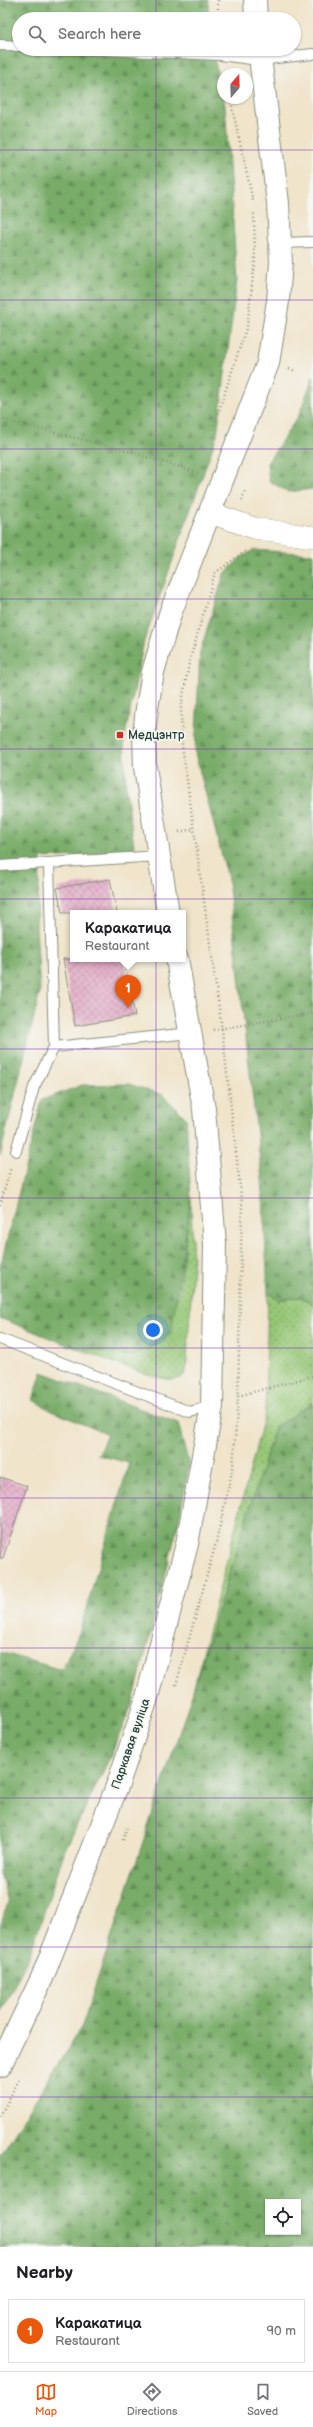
<!DOCTYPE html>
<meta charset="utf-8">
<style>
body{margin:0;font-family:"Balsamiq Sans",sans-serif;background:#f2f2f2;color:#202124}
.controls{position:absolute;right:12px;bottom:12px;display:grid;overflow:hidden;border-radius:0px;box-shadow:0 1px 3px #0004}
.controls button{width:36px;height:36px;display:grid;place-items:center;padding:0;border:0;border-bottom:1px solid #e0e0e0;background:#fff;color:#202124;font:20px sans-serif}
.compass{position:absolute;left:217px;top:68px;width:36px;height:36px;border-radius:50%;background:#fff;box-shadow:0 1px 3px #0004;rotate:19deg}
.you{position:absolute;left:153px;top:1330px;width:14px;height:14px;margin:-10px;border:3px solid #fff;border-radius:50%;background:#1a73e8;box-shadow:0 0 0 6px #1a73e833}
.badge{display:grid;place-items:center;width:26px;height:26px;border-radius:50%;background:#ea580c;color:#fff;font-size:13px;font-weight:700}
.pin{position:absolute;translate:-50% -33px;filter:drop-shadow(0 1px 2px #0008)}
.pin::after{content:'';position:absolute;top:21px;width:14px;height:12px;background:inherit;clip-path:polygon(0 0,100% 0,50% 100%)}
.popup{position:absolute;left:70px;top:910px;width:116px;height:52px;box-sizing:border-box;display:grid;place-content:center;border-radius:0px;background:#fff;filter:drop-shadow(0 1px 3px #0005);font-size:13px;white-space:nowrap;color:#757577}
.popup b{font-size:15px;color:#202124}
.popup::after{content:'';position:absolute;left:50%;top:100%;margin-left:-8px;border:8px solid transparent;border-top-color:#fff}
.list{margin:0;padding:0;list-style:none}
h2{display:flex;justify-content:space-between;align-items:center;height:52px;margin:0;padding:0 16px;font-size:17px}
h2 small{font-size:13px;font-weight:400;color:#757577}
.list li{display:grid;grid-template-columns:26px 1fr auto;gap:12px;align-items:center;box-sizing:border-box;height:64px;margin:0 8px 8px;padding:0 8px;border:1px solid #e0e0e0;border-radius:0px}
.list b{display:block;font-size:15px;white-space:nowrap}
.list p{margin:0;font-size:13px;white-space:nowrap;color:#757577}
.list em{font-size:13px;font-style:normal;color:#757577}
.icon{flex:none;width:22px;height:22px;fill:none;stroke:currentColor;stroke-width:2;stroke-linecap:round;stroke-linejoin:round}
.map{position:relative;flex:none;width:313px;height:2247px;overflow:hidden}
.search{position:absolute;background:#fff;box-shadow:0 1px 3px #0004;left:12px;right:12px;top:12px;height:44px;display:flex;align-items:center;gap:10px;box-sizing:border-box;padding:0 14px;border-radius:22px;color:#757577;font-size:15px}
.sheet{height:124px;background:#fff}
nav{display:flex;justify-content:space-around;align-items:center;box-sizing:border-box;height:56px;border-top:1px solid #e0e0e0;background:#fff;font-size:11px;color:#757577}
nav a{display:grid;justify-items:center;gap:2px}
nav .on{color:#ea580c}
.map>svg:first-child{display:block}
.grass{fill:url(#grass-dots);stroke:#5a8255}
.forest{fill:url(#forest-firs);stroke:#4c744e;fill-rule:evenodd}
.building{fill:url(#building-cross-hatch)}
.lines{fill:none;stroke-linecap:round;stroke-linejoin:round}
.lane-casing{stroke:#88907f;stroke-width:12}
.street-casing{stroke:#88907f;stroke-width:22}
.secondary-casing{stroke:#88907f;stroke-width:24}
.path{stroke:#88907f;stroke-width:2.5;stroke-dasharray:1 3;stroke-linecap:butt}
.lane{stroke:#fff;stroke-width:10}
.street{stroke:#fff;stroke-width:21}
.secondary{stroke:#fff;stroke-width:22}
.grid{fill:none;stroke:#7b2cbf;stroke-width:1;stroke-opacity:0.55}
.poi-dot{fill:#c8321e;stroke:#f6f6f2;stroke-width:1.5}
.labels{text-anchor:middle;dominant-baseline:central;stroke-width:3.5;stroke-linejoin:round;paint-order:stroke}
.poi-label{font-size:12px;fill:#1f3d34;stroke:#f6f6f2;text-anchor:start}
.street-label{font-size:12px;fill:#1f3d34;stroke:#f6f6f2}
</style>
<div class="map">
<svg width="313" height="2247" viewBox="0 0 313 2247">
<defs>
<pattern id="grass-dots" width="8" height="8" patternUnits="userSpaceOnUse"><rect width="8" height="8" fill="#96c776"/><path d="M2 2h.1M6 6h.1" fill="none" stroke="#7aa362" stroke-width="1.8" stroke-linecap="round"/></pattern>
<pattern id="forest-firs" width="22" height="20" patternUnits="userSpaceOnUse"><rect width="22" height="20" fill="#78ac67"/><path d="M5 1l3.5 6h-7zM16 11l3.5 6h-7z" fill="#628d56"/></pattern>
<pattern id="building-cross-hatch" width="8" height="8" patternUnits="userSpaceOnUse"><rect width="8" height="8" fill="#e2a7c4"/><path d="M0 0l8 8M0 8l8-8" fill="none" stroke="#b789a0"/></pattern>
</defs>
<rect width="100%" height="100%" fill="#f6f6f2"/>
<filter id="ink" filterUnits="userSpaceOnUse"><feTurbulence type="fractalNoise" baseFrequency=".025" numOctaves="2"/><feDisplacementMap in="SourceGraphic" scale="8" xChannelSelector="R" yChannelSelector="G"/><feConvolveMatrix kernelMatrix="1 2 1 2 8 2 1 2 1" color-interpolation-filters="sRGB"/></filter>
<filter id="wash" filterUnits="userSpaceOnUse"><feTurbulence type="fractalNoise" baseFrequency=".012" numOctaves="4" result="noise"/><feDisplacementMap in="SourceGraphic" scale="16" xChannelSelector="R" yChannelSelector="G"/><feGaussianBlur stdDeviation="0.9" result="paint"/><feColorMatrix in="noise" values="0 0 0 0 0 0 0 0 0 0 0 0 0 0 0 0 0 1.4 0 .05"/><feComposite in="paint" operator="in"/></filter>
<g filter="url(#wash)">
<rect width="100%" height="100%" fill="#f0e4ca"/>
<path class="grass" d="M 191,1199 L 193,1266 L 186,1373 L 181,1378 L 172,1380 L 147,1375 L 70,1346 L 132,1356 L 179,1293 Z
M 268,1292 L 278,1300 L 300,1297 L 313,1304 L 313,1400 L 309,1405 L 275,1427 L 193,1691 L 265,1413 Z"/>
<path class="forest" d="M 0,0 L 208,0 L 209,19 L 19,19 L 19,49 L 212,49 L 225,105 L 237,280 L 217,435 L 144,641 L 124,741 L 126,790 L 135,853 L 41,858 L 36,928 L 40,992 L 0,1156 Z
M 313,377 L 313,489 L 288,492 L 269,481 L 267,463 L 299,415 Z
M 254,550 L 313,554 L 313,1304 L 300,1297 L 278,1300 L 268,1292 L 262,1179 L 228,879 L 195,753 L 200,652 L 224,574 L 240,558 Z
M 129,1084 L 163,1095 L 186,1118 L 191,1199 L 171,1333 L 153,1347 L 132,1356 L 70,1346 L 0,1318 L 0,1268 L 42,1100 L 82,1085 Z
M 42,1372 L 178,1423 L 189,1465 L 179,1521 L 133,1702 L 111,1755 L 65,1850 L 30,1954 L 0,2014 L 0,1927 L 8,1902 L 0,1872 L 0,1652 L 62,1670 L 79,1633 L 129,1463 L 98,1455 L 107,1434 L 52,1411 L 33,1400 Z
M 313,1400 L 313,2247 L 0,2247 L 0,2156 L 82,2026 L 193,1691 L 275,1427 L 309,1405 ZM 268,2202 L 298,2202 L 298,2232 L 268,2232 Z"/>
<g id="blocks">
<path class="building" d="M 110,879 L 117,913 L 62,913 L 57,888 Z
M 63,959 L 124,959 L 135,1016 L 75,1026 Z
M 0,1477 L 27,1486 L 3,1558 L 0,1558 Z"/>
</g>
</g>
<g filter="url(#ink)">
<use href="#blocks" fill-opacity="0" stroke="#88907f" stroke-width="1"/>
<g class="lines">
<defs>
<path id="lane" d="M 0,45 L 19,46
M 79,49 L 220,55 L 259,60 L 313,54
M 280,243 L 313,242
M 49,863 L 54,1047 L 191,1033
M 0,866 L 159,856
M 16,1151 L 34,1087 L 54,1047
M 0,1339 L 190,1412 L 212,1406"/>
<path id="street" d="M 211,513 L 254,528 L 313,537"/>
<path id="secondary" d="M 255,0 L 256,19
M 168,913 L 145,767 L 144,735 L 147,708 L 153,672 L 170,614 L 268,363 L 278,301 L 281,262 L 278,203 L 259,49
M 0,2066 L 42,1978 L 82,1877 L 119,1781 L 146,1701 L 187,1544 L 212,1406 L 215,1244 L 204,1109 L 177,959"/>
</defs>
<use href="#lane" class="lane-casing"/>
<use href="#street" class="street-casing"/>
<use href="#secondary" class="secondary-casing"/>
<path class="path" d="M 218,0 L 218,19
M 230,98 L 253,201
M 289,369 L 296,371
M 0,419 L 128,451 L 198,473
M 214,425 L 247,326 L 255,260 L 254,212
M 242,500 L 246,489
M 179,832 L 193,829
M 213,1030 L 313,1013
M 0,1205 L 11,1167
M 238,1396 L 313,1376
M 176,1685 L 216,1543 L 233,1467 L 238,1396 L 242,1204 L 222,1029 L 182,745 L 181,708 L 189,663 L 215,573 L 247,550
M 123,1840 L 127,1828
M 0,2116 L 19,2080"/>
<use href="#lane" class="lane"/>
<use href="#street" class="street"/>
<use href="#secondary" class="secondary"/>
</g>
</g>
<path class="grid" d="M 156,0 L 156,19M 156,49 L 156,2247M 0,150 L 313,150M 0,300 L 313,300M 0,449 L 313,449M 0,599 L 313,599M 0,749 L 313,749M 0,899 L 313,899M 0,1049 L 313,1049M 0,1198 L 313,1198M 0,1348 L 313,1348M 0,1498 L 313,1498M 0,1648 L 313,1648M 0,1798 L 313,1798M 0,1947 L 313,1947M 0,2097 L 313,2097"/>
<rect class="poi-dot" x="116" y="731" width="8" height="8" rx="2"/>
<g class="labels">
<g class="poi-label">
<text x="128" y="735">Медцэнтр</text>
</g>
<g class="street-label">
<text transform="translate(131 1744) rotate(-71)">Паркавая вуліца</text>
</g>
</g>
</svg>
<div class="controls">
<button><svg class="icon" aria-label="locate" viewBox="0 0 24 24"><circle cx="12" cy="12" r="6"/><path d="M12 2v4M12 18v4M2 12h4M18 12h4"/></svg></button>
</div>
<svg class="compass" viewBox="-18 -18 36 36"><path d="M0-13l5 13h-10z" fill="#e53935"/><path d="M0 13l5-13h-10z" fill="#757577"/></svg>
<div class="you"></div>
<div class="pin badge" style="left:128px;top:1008px">1</div>
<div class="popup"><b>Каракатица</b>Restaurant</div>
<div class="search"><svg class="icon" aria-label="search" viewBox="0 0 24 24"><circle cx="10" cy="10" r="6"/><path d="M15 15l6 6"/></svg>Search here</div>
</div>
<section class="sheet">
<h2>Nearby<small></small></h2>
<ul class="list">
<li><span class="badge">1</span><div><b>Каракатица</b><p>Restaurant</p></div><em>90 m</em></li>
</ul>
</section>
<nav>
<a class="on"><svg class="icon" aria-label="map" viewBox="0 0 24 24"><path d="M3 6l6-2 6 2 6-2v14l-6 2-6-2-6 2zM9 4v14M15 6v14"/></svg>Map</a>
<a><svg class="icon" aria-label="directions" viewBox="0 0 24 24"><path d="M12 3l9 9-9 9-9-9zM9 14v-3h6M13 9l2 2-2 2"/></svg>Directions</a>
<a><svg class="icon" aria-label="saved" viewBox="0 0 24 24"><path d="M7 4h10v16l-5-4-5 4z"/></svg>Saved</a>
</nav>
